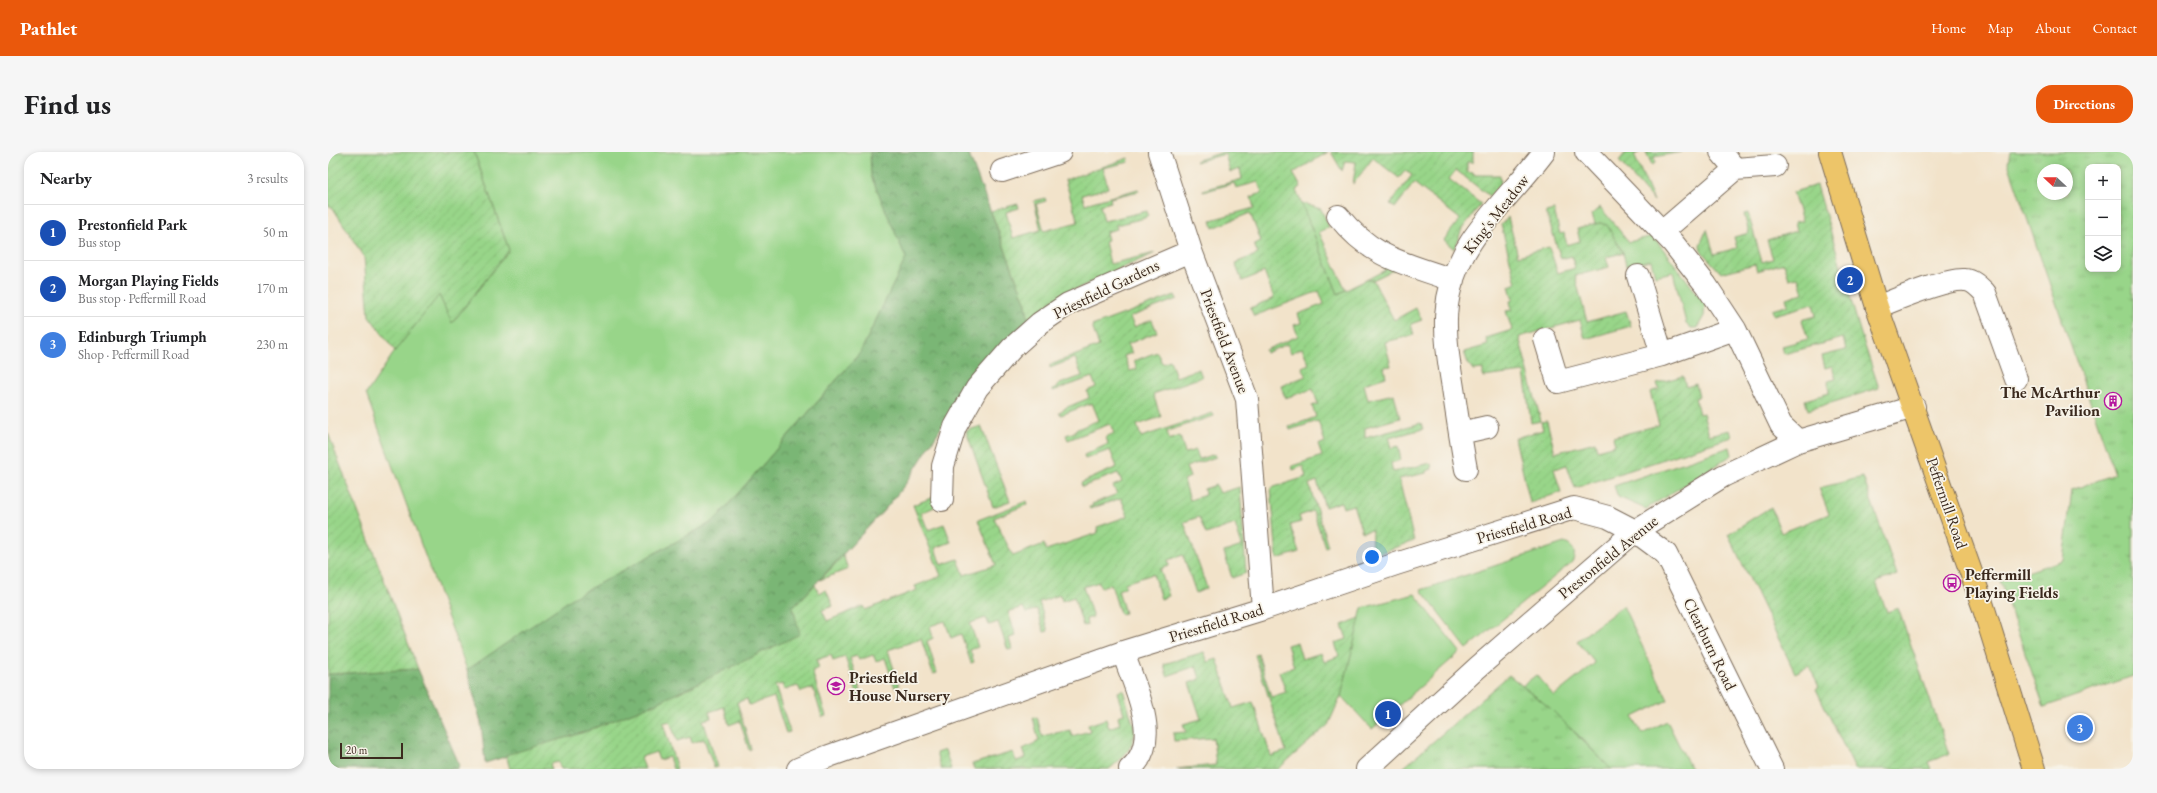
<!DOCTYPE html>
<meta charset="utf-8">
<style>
body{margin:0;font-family:"EB Garamond",serif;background:#f6f6f6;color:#202124}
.controls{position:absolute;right:12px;top:12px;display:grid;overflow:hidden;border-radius:8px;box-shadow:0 2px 6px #0003}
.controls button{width:36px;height:36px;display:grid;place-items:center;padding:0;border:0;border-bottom:1px solid #e0e0e0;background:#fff;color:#202124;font:20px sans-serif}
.compass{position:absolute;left:1709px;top:12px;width:36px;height:36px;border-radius:50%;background:#fff;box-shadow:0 2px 6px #0003;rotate:292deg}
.scale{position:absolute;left:12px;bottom:10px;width:63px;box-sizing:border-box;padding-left:4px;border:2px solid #3b2a1e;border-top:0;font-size:11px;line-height:14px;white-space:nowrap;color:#3b2a1e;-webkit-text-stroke:3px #f7f3e8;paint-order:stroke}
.you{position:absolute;left:1044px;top:405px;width:14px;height:14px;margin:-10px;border:3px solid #fff;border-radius:50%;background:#1a73e8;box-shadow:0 0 0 6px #1a73e833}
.badge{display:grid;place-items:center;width:26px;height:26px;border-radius:50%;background:#ea580c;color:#fff;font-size:13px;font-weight:700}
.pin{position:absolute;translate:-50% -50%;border:2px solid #fff;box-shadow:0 1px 4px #0006}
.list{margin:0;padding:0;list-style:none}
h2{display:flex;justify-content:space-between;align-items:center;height:52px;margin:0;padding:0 16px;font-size:17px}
h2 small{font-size:13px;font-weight:400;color:#757577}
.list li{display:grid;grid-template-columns:26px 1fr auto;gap:12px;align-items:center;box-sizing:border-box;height:56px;padding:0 16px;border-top:1px solid #e0e0e0}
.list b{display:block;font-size:15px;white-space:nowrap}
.list p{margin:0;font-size:13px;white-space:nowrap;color:#757577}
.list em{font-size:13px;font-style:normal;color:#757577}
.icon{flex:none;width:22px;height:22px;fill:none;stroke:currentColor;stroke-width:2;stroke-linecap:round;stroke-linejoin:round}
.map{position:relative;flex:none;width:1805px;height:617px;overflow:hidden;border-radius:16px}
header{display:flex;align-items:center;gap:24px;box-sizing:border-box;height:56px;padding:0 20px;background:#ea580c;color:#fff}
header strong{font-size:19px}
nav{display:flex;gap:22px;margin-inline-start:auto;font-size:14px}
.intro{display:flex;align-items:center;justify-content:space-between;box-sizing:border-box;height:96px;padding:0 24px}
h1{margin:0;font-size:28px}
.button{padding:10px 18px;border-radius:16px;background:#ea580c;color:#fff;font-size:14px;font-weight:700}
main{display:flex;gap:24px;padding:0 24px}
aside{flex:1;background:#fff;border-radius:16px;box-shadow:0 2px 6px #0003}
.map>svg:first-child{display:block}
.grass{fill:#98d589;stroke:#6a8054}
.forest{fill:url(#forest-crowns);stroke:#5a704a}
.park{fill:url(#park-tufts);stroke:#6a8054;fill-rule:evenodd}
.garden{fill:url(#garden-furrows);stroke:#6a8054}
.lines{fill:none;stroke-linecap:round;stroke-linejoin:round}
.minor-casing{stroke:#7b6b5a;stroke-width:24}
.primary-casing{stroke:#7b6b5a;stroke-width:24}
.minor{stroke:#fff;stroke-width:22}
.primary{stroke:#edc569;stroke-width:22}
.labels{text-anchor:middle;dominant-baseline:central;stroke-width:3.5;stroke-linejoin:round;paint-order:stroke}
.street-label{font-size:16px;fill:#3b2a1e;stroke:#f7f3e8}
.poi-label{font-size:16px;font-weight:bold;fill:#3b2a1e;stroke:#f7f3e8;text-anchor:start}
</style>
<header>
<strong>Pathlet</strong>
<nav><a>Home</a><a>Map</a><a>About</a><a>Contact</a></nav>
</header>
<div class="intro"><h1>Find us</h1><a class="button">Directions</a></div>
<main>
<aside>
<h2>Nearby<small>3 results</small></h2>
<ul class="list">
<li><span class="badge" style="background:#1a4fb4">1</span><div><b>Prestonfield Park</b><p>Bus stop</p></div><em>50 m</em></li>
<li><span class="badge" style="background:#1a4fb4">2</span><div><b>Morgan Playing Fields</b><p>Bus stop · Peffermill Road</p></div><em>170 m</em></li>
<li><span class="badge" style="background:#3f7fe0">3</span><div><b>Edinburgh Triumph</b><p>Shop · Peffermill Road</p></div><em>230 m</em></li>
</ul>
</aside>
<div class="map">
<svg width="1805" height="617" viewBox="0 0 1805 617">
<defs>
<pattern id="forest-crowns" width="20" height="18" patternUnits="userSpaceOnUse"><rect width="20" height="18" fill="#7ab675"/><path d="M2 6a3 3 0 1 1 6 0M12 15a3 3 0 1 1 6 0" fill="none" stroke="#65945f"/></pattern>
<pattern id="park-tufts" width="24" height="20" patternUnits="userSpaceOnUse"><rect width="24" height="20" fill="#98d589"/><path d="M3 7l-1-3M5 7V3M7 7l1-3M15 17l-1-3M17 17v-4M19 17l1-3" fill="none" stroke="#84b776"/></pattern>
<pattern id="garden-furrows" width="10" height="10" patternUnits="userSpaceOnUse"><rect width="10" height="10" fill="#98d589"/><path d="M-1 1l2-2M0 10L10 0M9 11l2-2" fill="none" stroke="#84b776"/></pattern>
</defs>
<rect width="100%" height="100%" fill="#f7f3e8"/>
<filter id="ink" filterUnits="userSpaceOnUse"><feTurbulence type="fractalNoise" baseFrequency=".025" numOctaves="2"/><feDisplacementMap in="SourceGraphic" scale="8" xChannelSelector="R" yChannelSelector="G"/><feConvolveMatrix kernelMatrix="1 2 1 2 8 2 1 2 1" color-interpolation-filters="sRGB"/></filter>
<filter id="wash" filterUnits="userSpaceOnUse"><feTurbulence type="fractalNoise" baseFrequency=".012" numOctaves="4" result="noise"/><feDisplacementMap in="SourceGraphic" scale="16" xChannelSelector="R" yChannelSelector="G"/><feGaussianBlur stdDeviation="0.9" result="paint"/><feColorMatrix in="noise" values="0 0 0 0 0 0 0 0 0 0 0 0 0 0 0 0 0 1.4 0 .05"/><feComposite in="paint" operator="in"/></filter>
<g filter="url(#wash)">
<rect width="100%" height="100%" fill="#f2e3ca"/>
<path class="grass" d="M 146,0 L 554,0 L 579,106 L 532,201 L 386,369 L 139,518 L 38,242 L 67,199 L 111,142 L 124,171 L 181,98 Z
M 973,51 L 993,57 L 1001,75 L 991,80 L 1018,138 L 1010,142 Z
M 1272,55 L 1301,90 L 1325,84 L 1377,152 L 1376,164 L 1369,176 L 1363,176 L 1358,171 L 1345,120 L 1327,124 L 1323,108 L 1298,114 L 1295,100 L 1279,74 L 1272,71 L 1267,72 L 1264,62 Z
M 1049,101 L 1067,117 L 1045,128 L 1038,128 L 1057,118 Z
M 1402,295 L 1404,303 L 1318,357 L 1290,345 L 1286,334 Z
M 1236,391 C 1246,394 1249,401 1244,410 L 1139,497 L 1093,438 Z
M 1087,442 L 1132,500 L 1044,577 L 1013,544 L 1034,456 Z
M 1295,454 L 1340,548 L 1305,565 L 1314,582 L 1339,569 L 1363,617 L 1283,617 L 1250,583 L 1194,534 L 1208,523 L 1226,544 L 1267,511 L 1249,489 Z"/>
<path class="forest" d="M 542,0 L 640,0 L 698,152 L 701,171 L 639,234 L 579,330 L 559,355 L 465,456 L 473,482 L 329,551 L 254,581 L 157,611 L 153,571 L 139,518 L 246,445 L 386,369 L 532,201 L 578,106 L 543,24 Z
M 90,517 L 131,612 L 130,617 L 0,617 L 0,522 Z"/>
<path class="park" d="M 1682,0 L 1805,0 L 1805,524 L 1716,555 L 1672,429 L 1735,408 L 1744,338 L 1787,322 L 1680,11 ZM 1760,15 L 1790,15 L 1790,117 L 1760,117 ZM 1715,18 L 1739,18 L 1739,42 L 1715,42 Z
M 1181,523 L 1222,556 L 1283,617 L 1074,617 Z"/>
<path class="garden" d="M 0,0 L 146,0 L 181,98 L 124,171 L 111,143 L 67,199 L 41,164 L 36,105 L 5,56 L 0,53 Z
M 895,0 L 1000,0 L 965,21 L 973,35 L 968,38 L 1010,142 L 1038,128 L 1045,128 L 1066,168 L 1088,156 L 1094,168 L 1083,172 L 1086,183 L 1057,190 L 1063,214 L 1056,215 L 1058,225 L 1036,232 L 1040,248 L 1066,242 L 1072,266 L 1037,276 L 1037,286 L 1093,271 L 1095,277 L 1061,286 L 1063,296 L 1070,294 L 1073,308 L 1063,311 L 1065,320 L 1103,311 L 1104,317 L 1098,319 L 1098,321 L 1071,327 L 1086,389 L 1043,404 L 1044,378 L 1034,380 L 1025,353 L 1015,356 L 1013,350 L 997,355 L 989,329 L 981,332 L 1000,394 L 997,395 L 985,359 L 971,364 L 973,370 L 962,373 L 971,400 L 949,407 L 943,336 L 978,325 L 975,314 L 965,318 L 964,314 L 994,304 L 990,293 L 997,290 L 990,269 L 962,278 L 961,275 L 988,265 L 984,254 L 990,252 L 985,237 L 957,246 L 953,234 L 978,224 L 974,215 L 981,212 L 974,196 L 963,201 L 959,192 L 938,201 L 937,198 L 970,184 L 966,173 L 973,171 L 970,162 L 996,152 L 991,139 L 926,164 L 922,156 L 946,146 L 936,120 L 914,129 L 907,111 L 930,102 L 926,92 L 933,89 L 922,61 L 885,76 L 883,68 L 926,56 L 923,45 L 934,41 L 930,30 L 908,36 L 906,31 L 875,40 L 875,38 L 914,27 L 912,17 L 902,20 L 897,2 L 868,10 L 867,9 Z
M 1003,0 L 1145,0 L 1145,10 L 1139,10 L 1139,20 L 1145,21 L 1145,23 L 1172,23 L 1173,31 L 1161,44 L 1128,18 L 1121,27 L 1153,52 L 1134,77 L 1126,97 L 1116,88 L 1132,67 L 1086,31 L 1067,56 L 1062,52 L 1084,23 L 1077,19 L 1071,26 L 1045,6 L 1025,32 L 1028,10 L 1017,9 L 1014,19 Z
M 1298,0 L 1312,0 L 1306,3 L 1326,49 L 1291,9 Z
M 1318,0 L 1354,0 L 1326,5 L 1327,11 L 1324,13 Z
M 800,6 L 801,10 L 775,16 L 780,36 L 754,43 L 757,52 L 810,37 L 811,39 L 782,46 L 783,50 L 772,53 L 776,69 L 819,59 L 820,63 L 817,66 L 788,73 L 789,77 L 778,80 L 780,88 L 777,89 L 782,112 L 827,101 L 737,142 L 721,152 L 701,171 L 698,152 L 663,59 L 690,52 L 691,56 L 678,60 L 685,86 L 713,78 L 706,49 L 717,46 L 718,49 L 708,52 L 716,79 L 750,70 L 737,28 Z
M 1489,33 L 1533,182 L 1551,236 L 1480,258 L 1477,248 L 1501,241 L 1500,229 L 1508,227 L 1504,214 L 1497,216 L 1494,204 L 1518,198 L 1515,186 L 1456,202 L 1454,194 L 1480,187 L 1474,168 L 1488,164 L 1485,152 L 1446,163 L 1444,158 L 1460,153 L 1458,146 L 1475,141 L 1470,125 L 1461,127 L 1456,111 L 1429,119 L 1427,112 L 1393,121 L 1373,99 L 1372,93 L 1379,77 L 1386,102 L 1409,96 L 1406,85 L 1421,81 L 1416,62 L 1420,61 L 1434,110 L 1445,107 L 1439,88 L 1468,79 L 1466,71 L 1474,69 L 1465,40 Z
M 1226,58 L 1232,82 L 1236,81 L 1239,93 L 1252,89 L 1249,77 L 1272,71 L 1279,73 L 1295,101 L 1278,105 L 1281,115 L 1247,124 L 1259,170 L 1298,159 L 1303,174 L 1257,187 L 1252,168 L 1191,185 L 1213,269 L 1203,271 L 1196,220 L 1155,225 L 1155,217 L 1145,218 L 1140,211 L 1136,200 L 1160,193 L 1158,186 L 1184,178 L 1178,159 L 1184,158 L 1182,149 L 1185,148 L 1181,134 L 1188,131 L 1173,73 L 1180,65 L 1190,104 L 1221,95 L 1230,121 L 1247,116 L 1244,104 L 1233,107 L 1218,60 Z
M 847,143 L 849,147 L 802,165 L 806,175 L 824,168 L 829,180 L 800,192 L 804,201 L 796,204 L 802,219 L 809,217 L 806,209 L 829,200 L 834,211 L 842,208 L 848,225 L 871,217 L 874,225 L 825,242 L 833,265 L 809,273 L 813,285 L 885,261 L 886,264 L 839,279 L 841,288 L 852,284 L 857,301 L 868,298 L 871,307 L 887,302 L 888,305 L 858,315 L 862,325 L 856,328 L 862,348 L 877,343 L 876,337 L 888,333 L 892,341 L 912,335 L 918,421 L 904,426 L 896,400 L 914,394 L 907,372 L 878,382 L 871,365 L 856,370 L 879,436 L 868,441 L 855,403 L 840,408 L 841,414 L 832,417 L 841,444 L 833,447 L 825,422 L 797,431 L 798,435 L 790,438 L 797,461 L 792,462 L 783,432 L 773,436 L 771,430 L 755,435 L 765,465 L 758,467 L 759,473 L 755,474 L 746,445 L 734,449 L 732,443 L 711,450 L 720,479 L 716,480 L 709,457 L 698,461 L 695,455 L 680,460 L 688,484 L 681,486 L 684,497 L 680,498 L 670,470 L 661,473 L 658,466 L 642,471 L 650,495 L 642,498 L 646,510 L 643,511 L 633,482 L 623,486 L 617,469 L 602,474 L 605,486 L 599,489 L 609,521 L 605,522 L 593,487 L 560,498 L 571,534 L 567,536 L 557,506 L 548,509 L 545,503 L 531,508 L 529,504 L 522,506 L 536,549 L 532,550 L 517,505 L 505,509 L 503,503 L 488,508 L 491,516 L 484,519 L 498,564 L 494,565 L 485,536 L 473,540 L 470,534 L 456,538 L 454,532 L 447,534 L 462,580 L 458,581 L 446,545 L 421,553 L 419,547 L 409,550 L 423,597 L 421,598 L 412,569 L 401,573 L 396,555 L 381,560 L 383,566 L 375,568 L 390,615 L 386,616 L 376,587 L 364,591 L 362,585 L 349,589 L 342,569 L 335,571 L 349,617 L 345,617 L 341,605 L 331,608 L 328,600 L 313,605 L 317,617 L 273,617 L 272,615 L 267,617 L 233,617 L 230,610 L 222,612 L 224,617 L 182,617 L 178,603 L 254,581 L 329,551 L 472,482 L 465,456 L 487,433 L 491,441 L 498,438 L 505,454 L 494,458 L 499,469 L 535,454 L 537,458 L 589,438 L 587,434 L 613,424 L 585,353 L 606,345 L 609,354 L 593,361 L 600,378 L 616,372 L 623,390 L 607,396 L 613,413 L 630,407 L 636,423 L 668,413 L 650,368 L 699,349 L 700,352 L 666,366 L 685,404 L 716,392 L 718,398 L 770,381 L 769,375 L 800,364 L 793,346 L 762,357 L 761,355 L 765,354 L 764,352 L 789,342 L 785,334 L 794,330 L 790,321 L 754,335 L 753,331 L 789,315 L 782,298 L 757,307 L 756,303 L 780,292 L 778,285 L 786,281 L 782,272 L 740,288 L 738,283 L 747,280 L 747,278 L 771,268 L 764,251 L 733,263 L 731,260 L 737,257 L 737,256 L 761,246 L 759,239 L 768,235 L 764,225 L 725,239 L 725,237 L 730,235 L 729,233 L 754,224 L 747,206 L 722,216 L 722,213 L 771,194 L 764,174 Z
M 1355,224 L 1358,235 L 1368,232 L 1371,245 L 1367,246 L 1371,262 L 1375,261 L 1381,283 L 1402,278 L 1404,285 L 1247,336 L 1239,313 L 1226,317 L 1233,340 L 1202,351 L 1187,286 L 1215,278 L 1213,270 L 1219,269 L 1227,301 L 1267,290 L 1269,298 L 1287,293 L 1285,285 L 1331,273 L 1322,240 L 1331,237 L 1329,231 Z
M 653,274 L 682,349 L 665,355 L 638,279 Z
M 0,281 L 90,517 L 0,522 Z
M 1535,325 L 1569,423 L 1548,430 L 1559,460 L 1570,456 L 1621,602 L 1600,610 L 1603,617 L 1527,617 L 1488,537 L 1491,535 L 1481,514 L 1467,521 L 1400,382 L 1443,355 L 1453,381 L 1501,362 L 1491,336 Z
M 515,403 L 520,417 L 492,428 Z
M 1032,466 L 1013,544 L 1000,573 L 950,617 L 848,617 L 888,613 L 885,586 L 846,589 L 845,581 L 858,580 L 855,572 L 873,567 L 861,531 L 872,527 L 868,514 L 839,524 L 836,512 L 876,500 L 880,510 L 889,507 L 905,556 L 925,550 L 943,604 L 958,599 L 927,503 L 930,502 L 943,545 L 958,540 L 951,520 L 966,515 L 959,493 L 969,490 L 974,507 L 993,501 L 996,510 L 1011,504 L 1007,491 L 1019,487 L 1014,473 Z
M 795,538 L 807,578 C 805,597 795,606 781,617 L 646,617 L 644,612 L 685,600 L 688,609 L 698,606 L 695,597 L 711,589 L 705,566 L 709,565 L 714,584 L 742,578 L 744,584 L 762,579 L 760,573 L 778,567 L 781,576 L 792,572 L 790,564 L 796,562 L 790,540 Z
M 617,598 L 623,617 L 613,617 L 608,601 Z"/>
</g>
<g filter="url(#ink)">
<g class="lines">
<defs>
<path id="minor" d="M 831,0 L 863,99 L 919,247 L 935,457
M 1258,0 L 1345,91 L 1378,133 L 1407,177 L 1453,273 L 1470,289
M 1393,0 L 1407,17
M 674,19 L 732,0
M 1010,64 C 1044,106 1075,111 1125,128
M 1334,80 L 1407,17 L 1447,14
M 1310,124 L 1334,203
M 1549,155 C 1567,148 1619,126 1637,128 C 1645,128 1652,136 1657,141 L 1688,227
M 1217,187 L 1230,230 L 1334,203 L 1407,177
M 1132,281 L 1159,275
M 1138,317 C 1133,290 1129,263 1125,236 C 1116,180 1110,141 1143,90 C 1164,58 1193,31 1216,0
M 614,348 L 615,314 L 627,275 L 649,236 L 684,196 L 712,171 L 740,152 L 863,99
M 795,500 C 806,535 836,588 802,617
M 470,617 L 501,604 L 795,500 L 935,457 L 1068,412 L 1246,356 L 1280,365 L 1307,379 L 1338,402 L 1444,617
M 1039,617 L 1149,516 L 1307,379 L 1395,324 L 1470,289 L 1586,255"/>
<path id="primary" d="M 1502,0 L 1549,155 L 1655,454 L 1706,617"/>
</defs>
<use href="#minor" class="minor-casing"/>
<use href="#primary" class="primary-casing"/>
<use href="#minor" class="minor"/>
<use href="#primary" class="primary"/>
</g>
</g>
<defs>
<symbol id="building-ring" viewBox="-11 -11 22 22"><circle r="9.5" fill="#f7f3e8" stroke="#b5179e" stroke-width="1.5"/><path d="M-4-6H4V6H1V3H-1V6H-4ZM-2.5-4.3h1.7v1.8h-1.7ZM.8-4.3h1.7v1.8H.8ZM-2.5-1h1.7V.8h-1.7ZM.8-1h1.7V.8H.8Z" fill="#b5179e"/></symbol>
<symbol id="bus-ring" viewBox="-11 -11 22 22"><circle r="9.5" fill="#f7f3e8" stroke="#b5179e" stroke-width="1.5"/><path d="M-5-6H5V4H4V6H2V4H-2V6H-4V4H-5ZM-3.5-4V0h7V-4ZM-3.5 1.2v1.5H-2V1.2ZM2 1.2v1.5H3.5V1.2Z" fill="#b5179e"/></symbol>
<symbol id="school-ring" viewBox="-11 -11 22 22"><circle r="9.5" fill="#f7f3e8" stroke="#b5179e" stroke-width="1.5"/><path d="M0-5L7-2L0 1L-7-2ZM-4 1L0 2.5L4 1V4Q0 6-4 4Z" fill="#b5179e"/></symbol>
</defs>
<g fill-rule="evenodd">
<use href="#building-ring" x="1775" y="239" width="20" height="20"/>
<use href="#bus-ring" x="1614" y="421" width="20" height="20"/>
<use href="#school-ring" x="498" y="524" width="20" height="20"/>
</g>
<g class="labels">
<g class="street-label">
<text transform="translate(1168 62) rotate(-52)">King's Meadow</text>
<text transform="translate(778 137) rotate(-26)">Priestfield Gardens</text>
<text transform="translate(897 189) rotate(69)">Priestfield Avenue</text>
<text transform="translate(1619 351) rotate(71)">Peffermill Road</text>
<text transform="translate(1196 373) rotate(-16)">Priestfield Road</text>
<text transform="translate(1280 405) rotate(-39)">Prestonfield Avenue</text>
<text transform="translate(888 471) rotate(-17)">Priestfield Road</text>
<text transform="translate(1382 492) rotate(64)">Clearburn Road</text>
</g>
<g class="poi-label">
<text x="1772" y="240" text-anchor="end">The McArthur<tspan x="1772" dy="18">Pavilion</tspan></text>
<text x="1637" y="422">Peffermill<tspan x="1637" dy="18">Playing Fields</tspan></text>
<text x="521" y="525">Priestfield<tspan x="521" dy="18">House Nursery</tspan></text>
</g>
</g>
</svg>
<div class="controls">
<button>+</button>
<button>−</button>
<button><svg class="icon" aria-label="layers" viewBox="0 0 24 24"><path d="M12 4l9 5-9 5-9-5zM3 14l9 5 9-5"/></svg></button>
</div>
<svg class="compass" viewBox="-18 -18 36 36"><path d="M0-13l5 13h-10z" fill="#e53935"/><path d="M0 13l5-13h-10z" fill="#757577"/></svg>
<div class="scale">20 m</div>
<div class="you"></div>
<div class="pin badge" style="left:1060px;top:562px;background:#1a4fb4">1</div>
<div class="pin badge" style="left:1522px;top:128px;background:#1a4fb4">2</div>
<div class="pin badge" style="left:1752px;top:576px;background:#3f7fe0">3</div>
</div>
</main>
